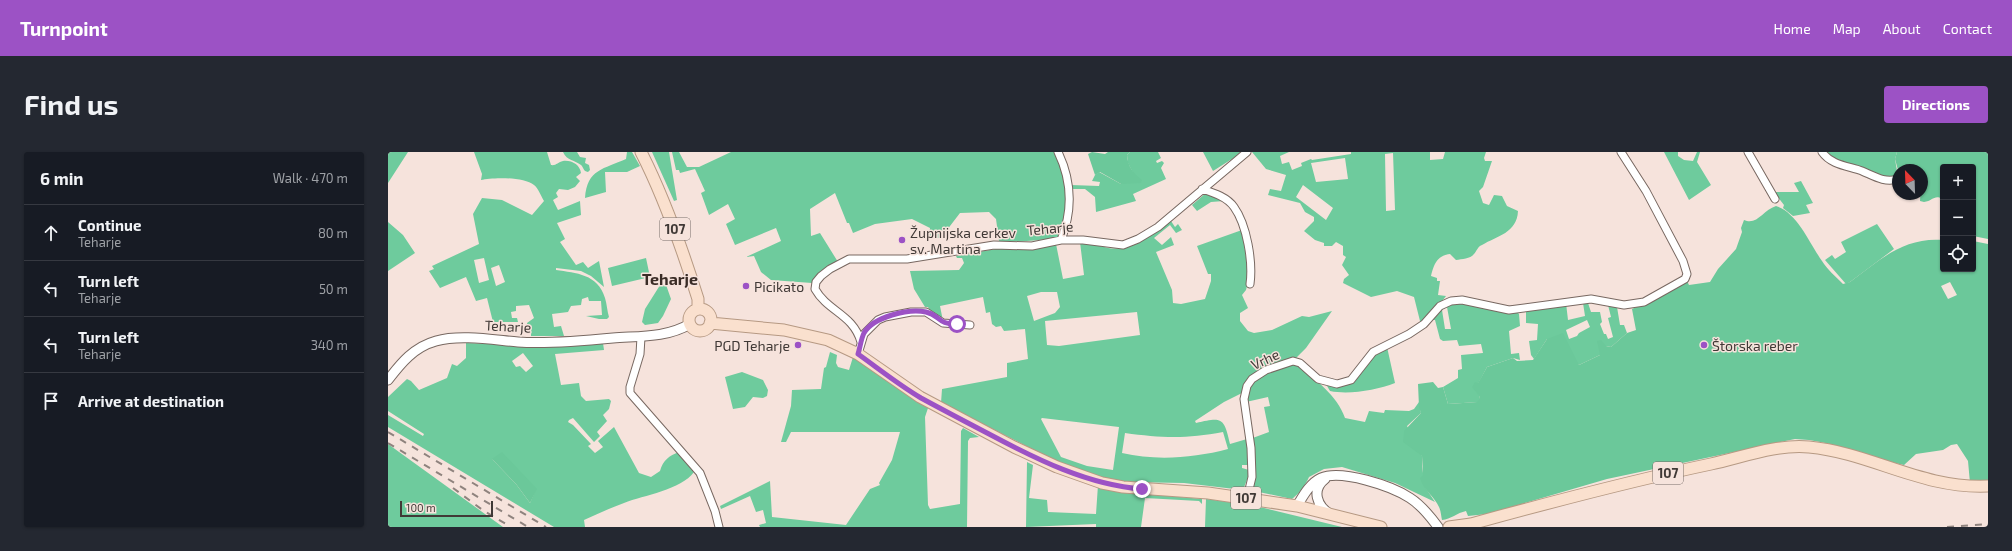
<!DOCTYPE html>
<meta charset="utf-8">
<style>
body{margin:0;font-family:"Exo 2",sans-serif;background:#242831;color:#f1f3f6}
.controls{position:absolute;right:12px;top:12px;display:grid;overflow:hidden;border-radius:4px;box-shadow:0 1px 3px #0004}
.controls button{width:36px;height:36px;display:grid;place-items:center;padding:0;border:0;border-bottom:1px solid #363941;background:#171b24;color:#f1f3f6;font:20px sans-serif}
.compass{position:absolute;left:1504px;top:12px;width:36px;height:36px;border-radius:50%;background:#171b24;box-shadow:0 1px 3px #0004;rotate:337deg}
.scale{position:absolute;left:12px;bottom:10px;width:93px;box-sizing:border-box;padding-left:4px;border:2px solid #403936;border-top:0;font-size:11px;line-height:14px;white-space:nowrap;color:#403936;-webkit-text-stroke:3px #f6e3dc;paint-order:stroke}
.stop{position:absolute;width:12px;height:12px;margin:-9px;border:3px solid #9c52c5;border-radius:50%;background:#fff}
.stop.end{background:#9c52c5;border-color:#fff;box-shadow:0 1px 4px #0008}
.list{margin:0;padding:0;list-style:none}
h2{display:flex;justify-content:space-between;align-items:center;height:52px;margin:0;padding:0 16px;font-size:17px}
h2 small{font-size:13px;font-weight:400;color:#9ea1a6}
.list li{display:grid;grid-template-columns:26px 1fr auto;gap:12px;align-items:center;box-sizing:border-box;height:56px;padding:0 16px;border-top:1px solid #363941}
.list b{display:block;font-size:15px;white-space:nowrap}
.list p{margin:0;font-size:13px;white-space:nowrap;color:#9ea1a6}
.list em{font-size:13px;font-style:normal;color:#9ea1a6}
.icon{flex:none;width:22px;height:22px;fill:none;stroke:currentColor;stroke-width:2;stroke-linecap:round;stroke-linejoin:round}
.map{position:relative;flex:none;width:1600px;height:375px;overflow:hidden;border-radius:4px}
header{display:flex;align-items:center;gap:24px;box-sizing:border-box;height:56px;padding:0 20px;background:#9c52c5;color:#fff}
header strong{font-size:19px}
nav{display:flex;gap:22px;margin-inline-start:auto;font-size:14px}
.intro{display:flex;align-items:center;justify-content:space-between;box-sizing:border-box;height:96px;padding:0 24px}
h1{margin:0;font-size:28px}
.button{padding:10px 18px;border-radius:4px;background:#9c52c5;color:#fff;font-size:14px;font-weight:700}
main{display:flex;gap:24px;padding:0 24px}
aside{flex:1;background:#171b24;border-radius:4px;box-shadow:0 1px 3px #0004}
.map>svg:first-child{display:block}
.green{fill:#6ecb9d;fill-rule:evenodd}
.forest{fill:#6bc89a;fill-rule:evenodd}
.lines{fill:none;stroke-linecap:round;stroke-linejoin:round}
.minor-casing{stroke:#786861;stroke-width:9}
.tertiary-casing{stroke:#786861;stroke-width:11}
.primary-casing{stroke:#b69983;stroke-width:13}
.minor{stroke:#fff;stroke-width:7}
.tertiary{stroke:#fff;stroke-width:9}
.primary{stroke:#fae0ce;stroke-width:11}
.rail{stroke:#8f837e;stroke-width:2;stroke-dasharray:7 7;stroke-linecap:butt}
.route{stroke:#9c52c5;stroke-width:5}
.poi-dot{fill:#9c52c5;stroke:#f6e3dc;stroke-width:1.5}
.labels{text-anchor:middle;dominant-baseline:central;stroke-width:3;stroke-linejoin:round;paint-order:stroke}
.shield{fill:#f6e3dc;stroke:#776c68;stroke-width:1}
.shield-label{font-size:13px;font-weight:bold;fill:#403936}
.street-label{font-size:14px;fill:#403936;stroke:#f6e3dc}
.poi-label{font-size:14px;fill:#403936;stroke:#f6e3dc;text-anchor:start}
.quarter-label{font-size:16px;font-weight:bold;fill:#3a2c26;stroke:#f6e3dc}
</style>
<header>
<strong>Turnpoint</strong>
<nav><a>Home</a><a>Map</a><a>About</a><a>Contact</a></nav>
</header>
<div class="intro"><h1>Find us</h1><a class="button">Directions</a></div>
<main>
<aside>
<h2>6 min<small>Walk · 470 m</small></h2>
<ul class="list">
<li><svg class="icon" aria-label="ahead" viewBox="0 0 24 24"><path d="M12 20V5M6 11l6-6 6 6"/></svg><div><b>Continue</b><p>Teharje</p></div><em>80 m</em></li>
<li><svg class="icon" aria-label="left" viewBox="0 0 24 24"><path d="M17 20v-9H6M10 6l-5 5 5 5"/></svg><div><b>Turn left</b><p>Teharje</p></div><em>50 m</em></li>
<li><svg class="icon" aria-label="left" viewBox="0 0 24 24"><path d="M17 20v-9H6M10 6l-5 5 5 5"/></svg><div><b>Turn left</b><p>Teharje</p></div><em>340 m</em></li>
<li><svg class="icon" aria-label="arrive" viewBox="0 0 24 24"><path d="M6 21V4h12l-3 4 3 4H6"/></svg><div><b>Arrive at destination</b></div></li>
</ul>
</aside>
<div class="map">
<svg width="1600" height="375" viewBox="0 0 1600 375">
<rect width="100%" height="100%" fill="#f6e3dc"/>
<path class="green" d="M 0,0 L 20,0 L 0,31 Z
M 86,0 L 159,0 L 163,13 C 168,14 170,10 175,9 C 184,8 192,13 193,21 L 188,25 L 192,29 L 187,35 L 180,38 L 171,37 L 168,41 L 170,45 L 165,48 L 170,58 L 192,49 L 193,63 L 169,71 L 177,87 L 172,90 L 188,113 L 195,110 L 200,116 L 211,109 L 216,135 L 203,124 L 193,119 L 168,116 L 168,118 C 188,121 210,122 217,146 C 219,152 219,159 221,165 L 219,167 L 211,167 L 198,164 L 214,163 L 213,149 L 201,149 L 200,145 L 194,147 L 193,153 L 183,154 L 180,160 L 164,162 L 166,175 L 173,174 L 176,184 L 143,184 L 143,178 L 140,177 L 139,171 L 146,166 L 141,153 L 128,154 L 128,159 L 123,160 L 124,166 L 129,166 L 130,170 L 105,170 L 99,146 L 88,149 L 78,125 L 52,136 L 41,119 L 46,117 L 44,114 L 91,92 L 85,62 L 94,46 L 114,48 L 144,63 L 156,49 C 153,44 150,36 146,33 C 136,25 105,25 93,28 L 94,22 ZM 96,106 L 101,128 L 91,131 L 86,108 ZM 111,113 L 117,130 L 108,134 L 103,116 Z
M 175,0 L 189,0 L 192,5 L 198,6 L 197,11 L 201,13 L 202,18 L 200,20 C 195,19 196,16 193,13 C 187,8 179,9 175,0 Z
M 239,0 L 244,0 L 252,14 L 239,20 L 217,20 L 218,40 L 197,46 C 199,17 216,17 238,7 Z
M 264,0 L 281,0 L 289,48 L 286,49 Z
M 284,0 L 291,0 L 299,15 L 311,15 L 343,0 L 668,0 L 674,12 L 680,47 L 672,83 L 670,85 C 650,89 632,90 611,89 L 608,67 L 601,60 L 572,61 L 562,74 L 554,86 L 541,86 L 542,76 L 524,67 L 487,72 L 465,81 L 461,71 L 459,71 L 447,41 L 422,57 L 423,84 L 432,81 L 450,110 L 424,131 L 383,128 L 373,120 L 366,104 L 358,105 L 393,89 L 388,76 L 347,93 L 338,72 L 347,67 L 340,52 L 321,63 L 313,41 L 317,39 L 307,17 L 292,21 L 291,18 L 288,18 Z
M 742,0 L 770,0 L 773,6 L 768,9 L 769,11 L 774,9 L 776,11 L 773,16 L 778,27 L 745,42 L 748,49 L 708,60 L 707,45 L 697,37 L 684,37 L 683,33 L 711,34 L 712,30 L 704,29 L 707,23 L 711,20 L 733,32 L 746,23 L 740,11 L 739,3 Z
M 815,0 L 855,0 L 825,19 Z
M 864,0 L 901,0 L 892,4 L 894,12 L 901,10 L 904,18 L 914,14 L 913,11 L 923,7 L 924,8 L 963,2 L 963,0 L 1042,0 L 1042,8 L 1055,7 L 1057,0 L 1098,0 L 1096,6 L 1097,9 L 1104,9 L 1095,35 L 1091,39 L 1095,51 L 1101,53 L 1106,43 L 1114,44 L 1119,54 L 1130,59 C 1129,81 1109,84 1094,93 C 1089,95 1089,99 1086,102 C 1082,107 1074,107 1068,108 L 1062,102 C 1048,104 1046,113 1043,124 L 1049,126 L 1049,129 L 1052,129 L 1050,143 L 1058,144 L 1045,161 L 1033,173 L 1026,145 L 1009,139 L 983,145 L 955,131 L 956,127 L 961,123 L 954,113 L 958,105 L 955,103 L 955,94 L 948,90 L 944,94 L 936,94 L 936,91 L 927,88 L 916,79 L 926,69 L 926,65 L 917,60 L 912,51 L 880,43 L 882,37 L 893,39 L 898,23 L 878,17 ZM 1005,1 L 1007,58 L 998,59 L 997,2 ZM 957,6 L 960,27 L 928,30 L 923,11 ZM 915,33 L 945,56 L 938,68 L 908,45 Z
M 1276,0 L 1290,0 L 1290,4 L 1296,8 L 1305,9 L 1309,0 L 1312,0 L 1309,10 L 1323,33 L 1301,48 Z
M 1437,0 L 1509,0 L 1507,7 L 1510,25 C 1488,29 1455,13 1437,0 Z
M 1413,29 L 1425,51 L 1418,53 L 1422,61 L 1405,64 L 1395,56 L 1396,53 L 1386,40 L 1411,40 L 1406,31 Z
M 818,41 L 836,49 L 823,50 L 809,59 L 804,53 Z
M 783,69 L 787,75 L 790,72 L 794,78 L 788,81 L 782,73 L 766,86 L 774,93 L 783,85 L 786,93 L 768,100 L 784,138 L 785,151 L 793,152 L 817,147 L 823,129 L 823,122 L 820,122 L 809,94 L 854,78 L 861,126 L 858,138 L 854,143 L 860,156 L 852,161 L 852,169 L 860,179 L 866,181 L 884,178 L 914,164 L 921,165 L 944,159 L 918,196 L 908,206 L 901,207 L 857,231 L 854,241 L 836,250 L 807,269 L 808,271 C 834,265 836,265 842,292 L 859,287 L 861,313 L 854,313 L 854,316 L 861,318 L 860,325 L 855,338 L 796,331 L 739,330 L 709,324 L 664,307 L 553,251 L 554,237 L 619,225 L 619,211 L 640,207 L 637,177 L 616,179 L 613,174 L 608,175 L 604,172 L 602,160 L 598,161 L 595,145 L 552,154 L 555,169 L 543,161 L 540,155 L 537,155 L 526,137 L 522,119 L 571,118 L 576,111 L 574,106 L 569,106 L 568,104 L 613,96 L 668,92 L 675,127 L 696,123 L 692,90 C 702,91 711,94 720,96 C 743,100 766,82 783,69 ZM 653,140 L 669,140 L 672,155 L 667,161 L 646,169 L 639,144 ZM 749,160 L 752,183 L 671,194 L 659,193 L 657,169 ZM 654,266 L 731,275 L 725,318 L 699,314 L 673,305 L 653,267 ZM 835,280 L 840,297 C 806,306 768,309 734,301 L 737,281 C 773,286 799,287 835,280 Z
M 0,70 L 15,83 L 27,101 L 0,119 Z
M 1489,72 L 1506,97 L 1462,130 L 1458,132 L 1437,108 L 1444,103 L 1447,107 L 1458,100 L 1453,90 Z
M 258,106 L 262,125 L 224,134 L 220,116 Z
M 274,130 L 277,130 L 283,147 L 275,164 L 270,171 L 257,173 L 254,170 L 257,157 Z
M 1064,150 L 1128,159 L 1131,162 L 1132,174 L 1121,179 L 1123,202 L 1131,201 L 1132,208 L 1125,206 L 1099,215 L 1090,232 L 1089,239 L 1092,245 L 1090,250 L 1060,252 L 1055,235 L 1070,226 L 1070,218 L 1074,217 L 1073,203 L 1095,201 L 1093,192 L 1071,194 L 1069,188 L 1055,189 L 1052,187 L 1047,168 L 1043,168 L 1053,155 ZM 1059,155 L 1063,177 L 1057,177 L 1054,158 Z
M 1178,151 L 1180,168 L 1197,164 L 1195,151 L 1200,151 L 1203,160 L 1212,160 L 1214,170 L 1212,172 L 1216,182 L 1218,182 L 1220,187 L 1225,185 L 1220,166 L 1223,165 L 1220,153 L 1229,155 L 1232,173 L 1236,173 L 1239,181 L 1223,195 L 1218,194 L 1212,203 L 1191,213 L 1159,187 L 1146,207 L 1143,203 L 1141,189 L 1149,188 L 1150,172 L 1138,171 L 1138,159 ZM 1199,168 L 1202,175 L 1191,181 L 1189,184 L 1181,187 L 1178,178 Z
M 78,191 L 158,194 L 215,191 L 216,198 L 167,202 L 173,233 L 191,231 L 193,244 L 198,249 L 221,247 L 223,249 L 221,257 L 215,263 L 219,269 L 209,280 L 212,284 L 206,290 L 185,266 L 181,268 L 180,270 L 185,273 L 203,292 L 200,294 L 207,301 L 215,295 L 210,289 L 226,275 L 251,321 L 263,325 L 272,319 C 275,308 281,304 291,300 L 304,314 L 306,320 C 293,338 256,343 236,351 C 222,356 209,362 196,368 L 197,375 L 166,375 L 0,275 L 0,263 L 35,284 L 36,282 L 0,259 L 0,245 L 19,227 L 23,229 L 31,238 L 59,226 L 64,212 L 69,214 L 78,206 ZM 135,201 L 145,214 L 138,220 L 132,214 L 128,215 L 124,209 ZM 104,307 L 148,337 L 142,351 L 128,332 Z
M 999,195 L 1007,231 C 989,238 961,243 942,239 L 939,234 L 957,233 L 988,200 Z
M 442,200 L 449,203 L 448,211 L 450,215 L 461,218 L 465,205 L 540,256 L 537,265 L 540,353 L 542,357 L 572,352 L 573,279 L 575,276 L 591,285 L 582,286 L 580,289 L 579,375 L 372,375 L 371,373 L 378,371 L 375,358 L 368,360 L 362,344 L 333,357 L 332,354 L 382,329 L 384,365 L 458,373 L 482,337 L 492,333 L 491,331 L 504,308 L 512,280 L 403,280 L 398,290 L 393,290 L 403,254 L 404,238 L 433,237 L 436,216 L 438,215 Z
M 910,212 C 927,228 949,243 957,266 L 977,270 L 981,259 L 996,261 L 997,258 L 1021,259 L 1026,257 L 1031,250 L 1033,261 L 1019,274 L 1034,304 L 1034,314 L 1037,335 L 1047,350 L 1007,331 L 954,315 L 936,317 L 921,325 C 918,332 912,341 904,347 L 866,339 L 862,287 L 881,280 L 876,255 L 882,254 L 880,245 L 858,250 C 858,247 858,242 860,238 C 867,221 893,213 910,212 Z
M 354,220 L 375,228 L 380,238 L 379,244 L 375,246 L 365,245 L 357,255 L 345,257 L 337,225 Z
M 0,292 L 115,375 L 0,375 Z
M 639,310 L 645,313 L 641,346 L 659,348 L 660,360 L 708,362 L 710,333 L 738,340 L 814,347 L 814,352 L 811,349 L 757,346 L 753,375 L 708,375 L 708,372 L 638,375 Z
M 818,347 L 864,353 L 954,375 L 817,375 Z"/>
<path class="forest" d="M 704,0 L 717,2 L 720,0 L 742,0 L 739,3 C 740,15 745,21 754,28 L 753,31 L 733,32 L 712,20 L 707,23 L 700,2 Z
M 1509,0 L 1600,0 L 1600,87 L 1585,84 L 1585,15 L 1555,15 L 1555,47 C 1546,42 1545,49 1536,50 L 1532,49 L 1534,18 L 1510,18 L 1507,7 Z
M 1388,54 C 1409,60 1422,92 1434,109 C 1439,117 1448,125 1455,132 L 1462,130 C 1492,108 1515,85 1555,88 L 1555,117 L 1585,117 L 1585,89 L 1600,92 L 1600,331 L 1582,331 L 1580,309 L 1569,292 L 1563,293 L 1555,298 L 1528,302 L 1516,313 C 1479,306 1445,288 1407,287 L 1219,327 L 1099,362 L 1080,364 L 1078,359 C 1069,361 1063,367 1054,368 C 1053,364 1053,359 1051,355 C 1047,345 1035,338 1032,326 L 1035,323 L 1034,304 L 1015,290 L 1016,279 L 1033,261 L 1031,255 L 1030,232 L 1045,230 L 1050,236 L 1055,235 L 1060,252 L 1089,250 L 1092,245 L 1084,235 L 1087,230 L 1090,231 L 1099,215 L 1125,206 L 1129,209 L 1145,208 L 1159,187 L 1175,181 L 1191,213 L 1212,203 L 1209,189 L 1213,188 L 1218,194 L 1223,195 L 1239,181 L 1248,178 L 1244,157 L 1267,147 L 1299,129 L 1301,133 L 1322,130 L 1330,117 L 1348,97 L 1354,80 L 1353,76 L 1356,68 C 1369,74 1375,58 1388,54 ZM 1562,130 L 1569,143 L 1560,147 L 1553,134 Z
M 114,300 L 149,337 L 142,351 L 128,332 L 104,307 Z"/>
<g class="lines">
<defs>
<path id="minor" d="M 670,0 C 684,29 685,58 673,88
M 1360,0 L 1387,47
M 1434,0 C 1443,13 1460,14 1474,19 C 1486,24 1496,31 1510,27
M 814,37 C 826,41 839,45 846,55 C 859,73 865,110 862,132
M 253,185 L 252,202 L 242,235 L 242,241 L 312,321 L 327,359 L 331,375
M 473,190 C 465,162 440,160 427,137 L 428,130 L 433,124 L 442,117 L 461,107 L 519,107 L 606,93 L 644,94 L 673,88 L 695,88 L 735,93 L 750,87 L 770,75 L 859,0
M 470,202 L 476,182 L 490,168 L 497,165 L 523,160 L 538,160 L 555,171 L 582,173
M 859,346 L 864,325 L 863,296 L 856,247 L 859,234 L 864,227 L 878,218 L 905,209 L 912,211 L 930,227 L 949,232 L 963,228 L 985,200 L 1021,182 L 1036,172 L 1052,154 L 1063,149 L 1074,148 L 1121,158 L 1203,147 L 1236,153 L 1256,150 L 1297,127 L 1299,122 L 1295,109 L 1258,39 L 1233,0"/>
<path id="tertiary" d="M 0,228 C 13,211 26,195 48,189 C 72,182 106,188 130,190 C 161,192 194,189 225,186 C 251,184 278,186 302,172
M 937,327 C 923,338 929,354 942,362
M 909,354 C 915,344 922,331 933,326 C 953,317 1004,334 1022,346 C 1033,353 1042,364 1050,375"/>
<path id="primary" d="M 253,0 C 277,47 294,96 310,147 L 310,157
M301 168a11 11 0 1 1 22 0a11 11 0 1 1-22 0Z
M 322,171 L 396,178 L 440,188 L 470,202 L 532,245 L 626,295 L 669,315 L 714,331 L 735,335 L 820,341 L 909,354 L 993,375
M 1061,375 L 1083,372 C 1163,350 1242,329 1323,312 C 1355,305 1388,292 1421,295 C 1484,301 1533,337 1600,334"/>
</defs>
<use href="#minor" class="minor-casing"/>
<use href="#tertiary" class="tertiary-casing"/>
<use href="#primary" class="primary-casing"/>
<use href="#minor" class="minor"/>
<use href="#tertiary" class="tertiary"/>
<use href="#primary" class="primary"/>
<path class="rail" d="M 0,280 L 158,375
M 0,291 L 140,375
M 65,336 L 96,359 L 123,375
M 1559,375 L 1600,372"/>
</g>
<g class="lines">
<path class="route" d="M 569,172 C 550,173 552,163 538,160 C 521,156 485,165 476,181 C 473,187 472,196 470,202 C 491,217 511,233 533,246 C 555,258 578,270 601,282 C 648,307 700,333 754,337"/>
</g>
<g class="poi-dot">
<circle cx="514" cy="88" r="4"/>
<circle cx="358" cy="134" r="4"/>
<circle cx="410" cy="193" r="4"/>
<circle cx="1316" cy="193" r="4"/>
</g>
<g class="labels">
<g class="shield">
<rect x="272" y="66" width="30" height="22" rx="3"/>
<rect x="1265" y="310" width="30" height="22" rx="3"/>
<rect x="843" y="335" width="30" height="22" rx="3"/>
</g>
<g class="shield-label">
<text x="287" y="77">107</text>
<text x="1280" y="321">107</text>
<text x="858" y="346">107</text>
</g>
<g class="street-label">
<text transform="translate(662 76) rotate(-5)">Teharje</text>
<text transform="translate(120 174) rotate(3)">Teharje</text>
<text transform="translate(877 207) rotate(-25)">Vrhe</text>
</g>
<g class="poi-label">
<text x="522" y="80">Župnijska cerkev<tspan x="522" dy="16">sv. Martina</tspan></text>
<text x="366" y="134">Picikato</text>
<text x="402" y="193" text-anchor="end">PGD Teharje</text>
<text x="1324" y="193">Štorska reber</text>
</g>
<g class="quarter-label">
<text x="282" y="126">Teharje</text>
</g>
</g>
</svg>
<div class="controls">
<button>+</button>
<button>−</button>
<button><svg class="icon" aria-label="locate" viewBox="0 0 24 24"><circle cx="12" cy="12" r="6"/><path d="M12 2v4M12 18v4M2 12h4M18 12h4"/></svg></button>
</div>
<svg class="compass" viewBox="-18 -18 36 36"><path d="M0-13l5 13h-10z" fill="#e53935"/><path d="M0 13l5-13h-10z" fill="#9ea1a6"/></svg>
<div class="scale">100 m</div>
<div class="stop" style="left:569px;top:172px"></div>
<div class="stop end" style="left:754px;top:337px"></div>
</div>
</main>
